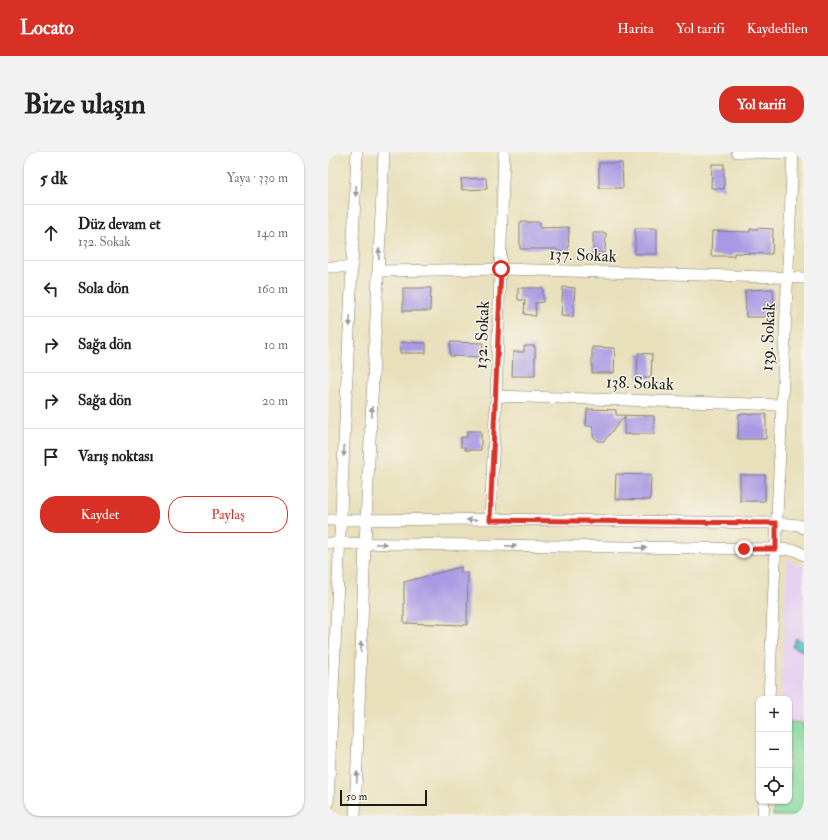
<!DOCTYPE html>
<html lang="tr">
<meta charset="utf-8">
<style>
body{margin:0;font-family:"IM FELL Double Pica",serif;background:#f2f2f2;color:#222}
.controls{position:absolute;right:12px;bottom:12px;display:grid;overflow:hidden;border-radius:8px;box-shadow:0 1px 3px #0004}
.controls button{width:36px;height:36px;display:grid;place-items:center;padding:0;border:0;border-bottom:1px solid #e0e0e0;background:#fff;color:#222;font:20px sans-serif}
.scale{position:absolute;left:12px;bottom:10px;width:87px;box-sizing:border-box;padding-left:4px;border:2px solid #1c1c1c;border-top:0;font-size:11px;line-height:14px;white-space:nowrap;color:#1c1c1c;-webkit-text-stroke:3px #f7f3e8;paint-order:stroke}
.stop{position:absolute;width:12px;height:12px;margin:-9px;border:3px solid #d93025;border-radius:50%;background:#fff}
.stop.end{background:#d93025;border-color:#fff;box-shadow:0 1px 4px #0008}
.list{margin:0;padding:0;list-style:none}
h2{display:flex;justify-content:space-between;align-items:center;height:52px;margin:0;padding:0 16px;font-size:17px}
h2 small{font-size:13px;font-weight:400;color:#767676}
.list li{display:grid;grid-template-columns:26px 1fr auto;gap:12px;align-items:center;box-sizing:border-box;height:56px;padding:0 16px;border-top:1px solid #e0e0e0}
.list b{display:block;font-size:15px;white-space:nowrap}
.list p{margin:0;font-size:13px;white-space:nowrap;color:#767676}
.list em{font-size:13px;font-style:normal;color:#767676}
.actions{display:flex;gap:8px;padding:12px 16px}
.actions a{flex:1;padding:9px 0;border:1px solid #d93025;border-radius:16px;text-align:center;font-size:14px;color:#d93025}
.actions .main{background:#d93025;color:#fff}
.icon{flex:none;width:22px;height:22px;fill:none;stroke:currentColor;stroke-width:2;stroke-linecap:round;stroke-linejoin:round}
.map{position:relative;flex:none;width:476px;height:664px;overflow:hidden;border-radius:16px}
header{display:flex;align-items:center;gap:24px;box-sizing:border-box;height:56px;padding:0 20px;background:#d93025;color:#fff}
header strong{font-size:19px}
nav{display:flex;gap:22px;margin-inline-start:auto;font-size:14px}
.intro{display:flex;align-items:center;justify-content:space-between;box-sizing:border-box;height:96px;padding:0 24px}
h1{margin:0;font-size:28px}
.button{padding:10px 18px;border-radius:16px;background:#d93025;color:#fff;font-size:14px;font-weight:700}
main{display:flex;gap:24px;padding:0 24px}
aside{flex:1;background:#fff;border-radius:16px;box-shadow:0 1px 3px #0004}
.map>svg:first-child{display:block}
.built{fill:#e6d2f0}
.green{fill:#81d79a;stroke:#4e7a5b}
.water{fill:#52c0c7;stroke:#376e72}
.building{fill:#a899e4}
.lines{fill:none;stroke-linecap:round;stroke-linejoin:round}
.minor-casing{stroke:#827e6c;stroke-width:12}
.minor{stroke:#fff;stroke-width:11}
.oneway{fill:#999}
.route{stroke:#d93025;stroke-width:5}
.labels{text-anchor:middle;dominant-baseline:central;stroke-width:3;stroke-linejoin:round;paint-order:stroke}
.street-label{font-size:17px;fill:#1c1c1c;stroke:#f7f3e8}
</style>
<header>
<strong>Locato</strong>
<nav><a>Harita</a><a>Yol tarifi</a><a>Kaydedilen</a></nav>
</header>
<div class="intro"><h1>Bize ulaşın</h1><a class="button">Yol tarifi</a></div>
<main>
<aside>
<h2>5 dk<small>Yaya · 330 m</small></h2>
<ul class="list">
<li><svg class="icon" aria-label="ahead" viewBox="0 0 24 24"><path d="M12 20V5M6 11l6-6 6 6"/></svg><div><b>Düz devam et</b><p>132. Sokak</p></div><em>140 m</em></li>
<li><svg class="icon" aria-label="left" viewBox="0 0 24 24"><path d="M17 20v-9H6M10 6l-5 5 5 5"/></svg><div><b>Sola dön</b></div><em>160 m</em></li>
<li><svg class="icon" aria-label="right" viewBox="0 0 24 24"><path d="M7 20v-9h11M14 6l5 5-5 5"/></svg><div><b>Sağa dön</b></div><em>10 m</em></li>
<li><svg class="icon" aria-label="right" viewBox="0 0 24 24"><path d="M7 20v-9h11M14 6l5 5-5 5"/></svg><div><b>Sağa dön</b></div><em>20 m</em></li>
<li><svg class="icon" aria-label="arrive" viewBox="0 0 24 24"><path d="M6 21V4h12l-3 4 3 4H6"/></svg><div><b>Varış noktası</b></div></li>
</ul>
<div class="actions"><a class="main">Kaydet</a><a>Paylaş</a></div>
</aside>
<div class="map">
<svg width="476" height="664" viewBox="0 0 476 664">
<rect width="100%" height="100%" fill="#f7f3e8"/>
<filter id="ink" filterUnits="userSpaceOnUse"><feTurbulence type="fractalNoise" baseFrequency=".025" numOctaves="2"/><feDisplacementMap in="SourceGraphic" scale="8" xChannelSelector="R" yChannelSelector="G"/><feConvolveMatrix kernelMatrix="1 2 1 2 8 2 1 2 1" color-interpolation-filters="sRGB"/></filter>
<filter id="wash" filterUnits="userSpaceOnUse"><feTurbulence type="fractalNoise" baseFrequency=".012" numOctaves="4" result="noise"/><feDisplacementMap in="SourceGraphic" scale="16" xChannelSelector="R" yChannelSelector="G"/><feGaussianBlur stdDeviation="0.9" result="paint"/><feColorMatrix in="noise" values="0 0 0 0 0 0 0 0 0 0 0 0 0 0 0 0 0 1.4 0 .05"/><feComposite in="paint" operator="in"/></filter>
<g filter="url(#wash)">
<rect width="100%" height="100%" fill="#e8e0bb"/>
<path class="built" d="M 459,407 L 476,415 L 476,571 L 461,570 L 461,547 L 452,547 Z"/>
<path class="green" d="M 461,570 L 476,571 L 476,664 L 445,664 L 446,649 L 461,649 Z"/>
<path class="water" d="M 468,486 L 476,490 L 476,500 L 464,494 Z"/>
<g id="blocks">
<path class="building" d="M 271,11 L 294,11 L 295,36 L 271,36 Z
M 384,12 L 396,12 L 396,37 L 383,36 Z
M 158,26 L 159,37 L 134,38 L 133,27 Z
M 192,70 L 212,70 L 212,76 L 241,75 L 240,100 L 229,99 L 229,97 L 192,97 Z
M 307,76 L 329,76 L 329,102 L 307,102 Z
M 429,76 L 445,77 L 444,102 L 406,101 L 406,104 L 383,104 L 384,79 L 422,80 L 422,77 L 429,77 Z
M 265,81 L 278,81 L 277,101 L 265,101 Z
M 235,135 L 247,136 L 245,165 L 233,164 Z
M 75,136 L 103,136 L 102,159 L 75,159 Z
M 190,136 L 215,136 L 215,150 L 207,151 L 208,164 L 196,162 L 197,148 L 190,148 Z
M 445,137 L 446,158 L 442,158 L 442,165 L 418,165 L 417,138 Z
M 72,190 L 98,191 L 98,201 L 72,201 Z
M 122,190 L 155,191 L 154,205 L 122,204 Z
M 196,194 L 207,194 L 207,224 L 184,224 L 185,200 L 196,200 Z
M 264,195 L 287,196 L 286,221 L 264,221 Z
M 310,201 L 324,202 L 323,226 L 309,226 Z
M 259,257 L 288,258 L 288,263 L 326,264 L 326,282 L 296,282 L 297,264 L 276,289 L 270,289 L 265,284 L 265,274 L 258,274 Z
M 411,262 L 438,262 L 438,287 L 410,287 Z
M 139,279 L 153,279 L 153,298 L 137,298 L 137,295 L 133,295 L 133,285 L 139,285 Z
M 288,322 L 323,323 L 322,348 L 287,347 Z
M 412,323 L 437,323 L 437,349 L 412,349 Z
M 133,415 L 133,421 L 140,421 L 139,473 L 76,471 L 76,430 Z"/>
</g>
</g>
<g filter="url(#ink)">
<use href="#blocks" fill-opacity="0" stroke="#827e6c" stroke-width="1"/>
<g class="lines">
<defs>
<path id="minor" d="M 409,0 L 465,1
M 0,115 L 24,115
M 50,119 L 173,117 L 476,126
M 168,244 L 454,253
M 162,367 L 168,244 L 176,0
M 0,368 L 162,367 L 448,371 L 471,373 L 476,376
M 0,391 L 448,397 L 467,398 L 476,403
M 441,547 L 465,0
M 0,652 L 29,0
M 27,664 L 37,391 L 56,0
M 435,664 L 436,649"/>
</defs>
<use href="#minor" class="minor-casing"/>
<use href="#minor" class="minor"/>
</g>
<defs><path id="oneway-solid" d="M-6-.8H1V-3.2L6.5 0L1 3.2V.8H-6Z"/></defs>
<g class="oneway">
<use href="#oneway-solid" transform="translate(28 39) rotate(93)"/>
<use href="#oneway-solid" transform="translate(51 102) rotate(-87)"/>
<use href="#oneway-solid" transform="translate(22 169) rotate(93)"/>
<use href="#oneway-solid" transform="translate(44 260) rotate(-87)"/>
<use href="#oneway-solid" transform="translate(16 299) rotate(93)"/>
<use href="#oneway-solid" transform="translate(144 368) rotate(180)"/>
<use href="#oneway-solid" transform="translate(53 392) rotate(1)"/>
<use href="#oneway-solid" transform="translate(183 394) rotate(1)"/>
<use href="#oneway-solid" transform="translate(313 396) rotate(1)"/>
<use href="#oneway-solid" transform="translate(33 495) rotate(-88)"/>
<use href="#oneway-solid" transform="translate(29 625) rotate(-88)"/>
</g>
</g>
<g class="lines" filter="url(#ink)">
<path class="route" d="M 173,117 L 162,368 L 448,371 L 448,397 L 416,397"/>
</g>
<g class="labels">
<g class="street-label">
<text transform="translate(255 103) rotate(2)">137. Sokak</text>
<text transform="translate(154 183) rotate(-88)">132. Sokak</text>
<text transform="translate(440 185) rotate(-88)">139. Sokak</text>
<text transform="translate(312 231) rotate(2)">138. Sokak</text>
</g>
</g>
</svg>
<div class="controls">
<button>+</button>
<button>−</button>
<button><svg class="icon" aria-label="locate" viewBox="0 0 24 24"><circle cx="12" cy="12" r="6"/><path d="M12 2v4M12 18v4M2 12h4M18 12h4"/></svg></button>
</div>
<div class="scale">50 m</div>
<div class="stop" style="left:173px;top:117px"></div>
<div class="stop end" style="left:416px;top:397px"></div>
</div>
</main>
